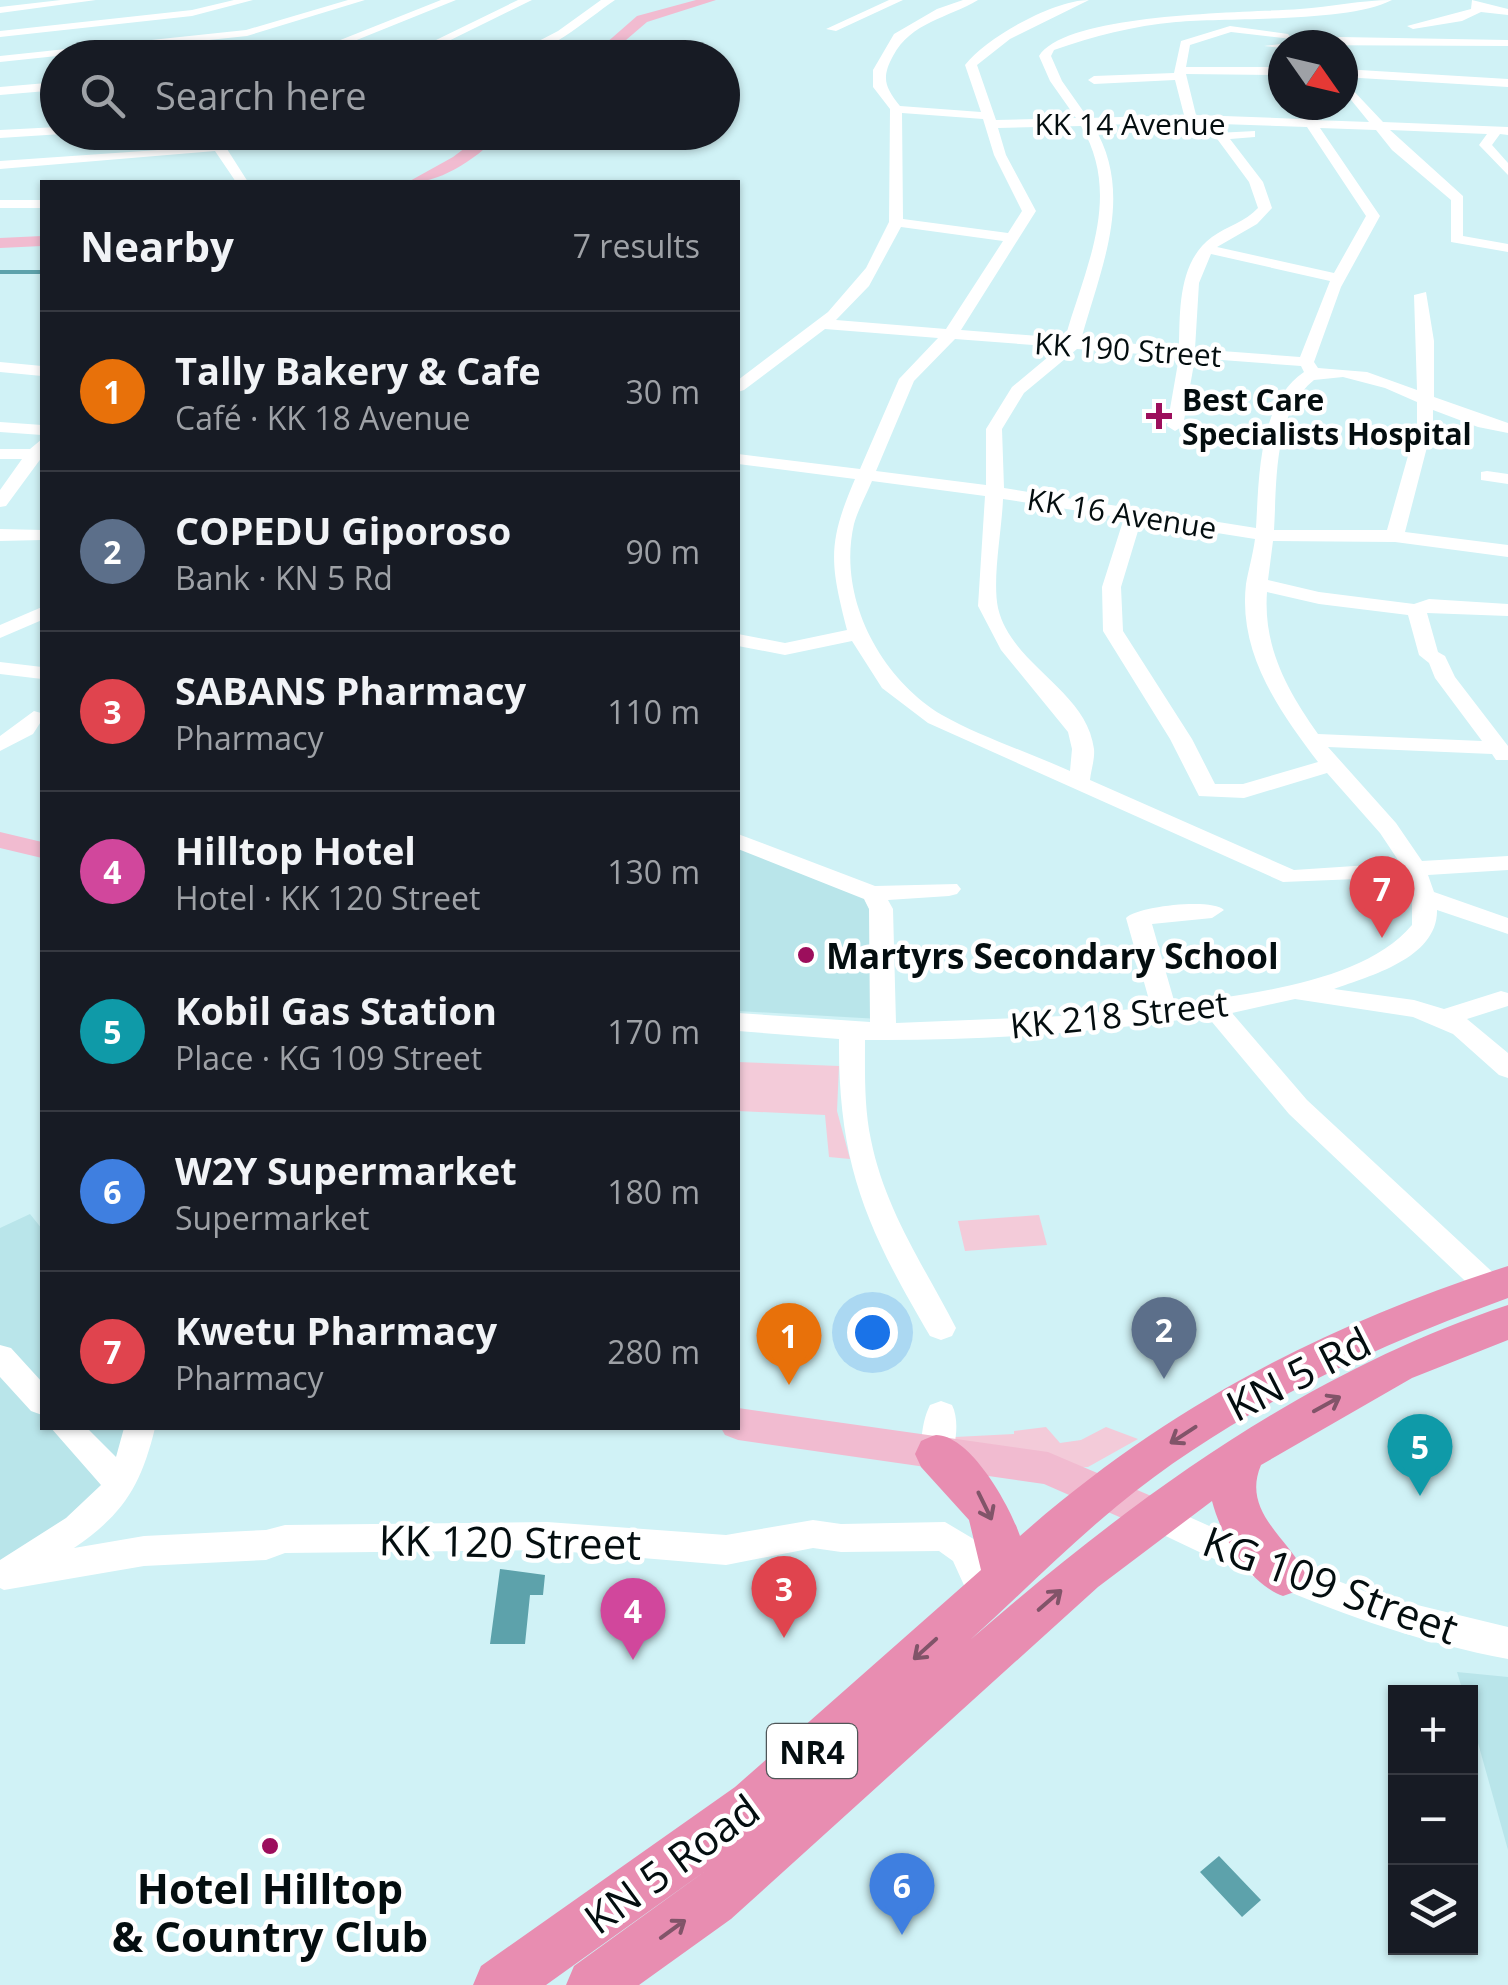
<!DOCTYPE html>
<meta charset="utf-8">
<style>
body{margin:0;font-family:"Open Sans",sans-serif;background:#20242c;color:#f1f3f6}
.controls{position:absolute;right:30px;bottom:30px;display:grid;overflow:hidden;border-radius:0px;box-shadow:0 2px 8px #0004}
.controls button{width:90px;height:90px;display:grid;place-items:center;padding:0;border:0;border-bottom:2px solid #363941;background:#171b24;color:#f1f3f6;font:50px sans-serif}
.compass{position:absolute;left:1268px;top:30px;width:90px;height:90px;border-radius:50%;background:#171b24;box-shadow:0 2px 8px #0004;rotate:124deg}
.you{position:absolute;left:872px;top:1332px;width:35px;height:35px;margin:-25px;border:8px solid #fff;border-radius:50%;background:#1a73e8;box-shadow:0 0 0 15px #1a73e833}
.badge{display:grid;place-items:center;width:65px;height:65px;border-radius:50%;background:#0b8043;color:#fff;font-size:32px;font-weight:700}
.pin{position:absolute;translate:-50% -82px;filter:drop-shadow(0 2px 5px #0008)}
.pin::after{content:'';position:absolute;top:52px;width:35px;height:30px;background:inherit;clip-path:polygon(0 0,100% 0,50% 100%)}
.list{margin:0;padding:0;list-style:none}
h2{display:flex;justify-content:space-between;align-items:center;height:130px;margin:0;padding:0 40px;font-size:42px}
h2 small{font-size:32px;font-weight:400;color:#9ea1a6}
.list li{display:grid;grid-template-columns:65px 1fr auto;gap:30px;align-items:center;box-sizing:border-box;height:160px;padding:0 40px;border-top:2px solid #363941}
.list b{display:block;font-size:38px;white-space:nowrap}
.list p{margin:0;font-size:32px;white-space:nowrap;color:#9ea1a6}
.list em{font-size:32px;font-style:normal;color:#9ea1a6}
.icon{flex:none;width:55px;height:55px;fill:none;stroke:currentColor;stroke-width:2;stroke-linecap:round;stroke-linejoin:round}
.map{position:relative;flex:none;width:1508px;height:1985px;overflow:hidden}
.search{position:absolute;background:#171b24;box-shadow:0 2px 8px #0004;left:40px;top:40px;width:700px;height:110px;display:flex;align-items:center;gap:25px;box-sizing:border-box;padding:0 35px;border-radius:55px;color:#9ea1a6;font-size:38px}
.panel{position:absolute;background:#171b24;box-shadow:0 2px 8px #0004;left:40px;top:180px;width:700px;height:1250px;border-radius:0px}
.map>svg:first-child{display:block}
.built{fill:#b9e5ea}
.green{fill:#f3cbd9}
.water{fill:#5da2ab}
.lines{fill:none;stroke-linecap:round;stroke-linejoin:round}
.stream{stroke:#5da2ab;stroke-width:4}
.minor{fill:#fff;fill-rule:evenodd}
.major{fill:#f1bbd0;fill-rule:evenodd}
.highway{fill:#e88db1;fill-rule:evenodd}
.oneway{stroke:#815469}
.poi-dot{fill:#9c0e5c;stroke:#fff;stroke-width:4}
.labels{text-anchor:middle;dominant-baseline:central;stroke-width:9;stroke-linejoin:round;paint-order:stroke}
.far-street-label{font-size:30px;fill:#040e10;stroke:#fff}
.far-poi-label{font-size:30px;font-weight:bold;fill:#040e10;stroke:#fff;text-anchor:start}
.shield{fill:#fff;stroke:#4f5658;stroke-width:2.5}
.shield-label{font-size:32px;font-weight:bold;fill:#040e10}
.poi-label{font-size:35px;font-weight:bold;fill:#040e10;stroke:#fff;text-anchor:start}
.street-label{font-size:35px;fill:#040e10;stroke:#fff}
.near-street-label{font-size:42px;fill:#040e10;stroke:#fff}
.near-poi-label{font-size:42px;font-weight:bold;fill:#040e10;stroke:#fff}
</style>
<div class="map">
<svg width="1508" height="1985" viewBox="0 0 1508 1985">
<rect width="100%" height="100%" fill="#d0f2f6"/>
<path class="built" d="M 738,847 L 775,858 L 871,899 L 880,1019 L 738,1011 Z
M 30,1214 L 42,1229 L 42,1428 L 125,1428 L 118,1470 L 100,1493 L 0,1569 L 0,1228 Z
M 1457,1672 L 1508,1677 L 1508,1850 L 1471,1718 L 1470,1692 L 1463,1692 Z"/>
<path class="green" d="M 738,1062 L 839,1066 L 837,1111 L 850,1159 L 829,1157 L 825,1115 L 738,1111 Z
M 1039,1215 L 1047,1245 L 965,1251 L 958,1221 Z
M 1046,1427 L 1060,1443 L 1081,1440 L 1106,1427 L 1138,1439 L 1088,1467 L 1048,1468 L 952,1455 L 955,1437 L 1014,1434 L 1014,1431 Z"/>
<path class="water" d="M 500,1569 L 545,1575 L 543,1595 L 530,1595 L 525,1644 L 490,1644 Z
M 1219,1856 L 1261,1900 L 1242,1917 L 1200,1872 Z"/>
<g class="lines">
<path class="stream" d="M 0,272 L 42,272"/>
<path class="minor" d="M 61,0 L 96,0 L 0,13 L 0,7 Z
M 234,0 L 253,0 L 192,16 L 0,37 L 0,31 L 192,10 Z
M 348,0 L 365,0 L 247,36 L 0,62 L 0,56 L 246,30 Z
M 441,0 L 456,0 L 312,58 L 295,58 Z
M 518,0 L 532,0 L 414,58 L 399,58 Z
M 601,0 L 615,0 C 584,21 546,58 506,58 L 558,31 Z
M 889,0 L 903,0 L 836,31 L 826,29 Z
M 963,0 L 978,0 C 948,18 911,22 893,56 C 881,78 885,87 900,106 L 981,112 L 965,65 C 987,37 1054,0 1089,0 L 1010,39 L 977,65 L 996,120 L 1076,118 L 1050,81 L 1039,56 C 1067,12 1248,13 1300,9 C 1331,7 1361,0 1392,0 C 1348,23 1230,17 1176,22 C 1133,26 1094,36 1054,50 L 1051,56 L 1062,81 L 1088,118 L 1184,115 L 1175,80 L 1094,84 L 1088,80 L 1094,76 L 1174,73 L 1181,41 L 1230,26 L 1288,34 L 1292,39 L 1231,32 L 1190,45 L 1186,67 L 1283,67 L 1283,75 L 1186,74 L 1196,115 L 1302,119 L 1292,105 L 1304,105 L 1314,120 L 1369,122 L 1343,90 L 1348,85 L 1383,122 L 1508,127 L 1508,135 L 1500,134 L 1492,145 L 1508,163 L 1508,175 L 1479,145 L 1487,134 L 1390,130 L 1463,196 L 1463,236 L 1508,244 L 1508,252 L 1451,242 L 1451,200 L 1392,150 L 1376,130 L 1320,128 L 1380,216 L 1341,287 L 1314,362 L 1318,368 L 1367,372 L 1417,390 L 1414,295 L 1426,292 L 1434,341 L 1434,397 L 1508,423 L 1508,433 L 1478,427 L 1433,410 L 1433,424 L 1405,532 L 1508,545 L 1508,557 L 1395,542 L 1273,541 L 1268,580 L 1319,592 L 1414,604 L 1429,599 L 1508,604 L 1508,616 L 1427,613 L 1438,652 L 1445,656 L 1455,677 L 1508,746 L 1508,760 L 1496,760 L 1492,754 L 1328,747 L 1396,823 L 1422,861 L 1508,856 L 1508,870 L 1428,875 L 1434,892 L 1508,918 L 1508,934 L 1437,910 C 1438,958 1370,976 1334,989 L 1414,1000 L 1444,1009 L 1501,991 L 1508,993 L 1508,1006 L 1467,1019 L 1508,1053 L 1508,1078 L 1499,1075 L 1453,1034 L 1413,1017 L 1295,999 L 1232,1013 L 1307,1100 L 1501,1280 L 1506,1288 L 1501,1296 L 1491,1299 L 1481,1296 L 1289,1114 L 1207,1016 C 1095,1033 979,1041 865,1040 C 865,1073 864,1107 871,1140 C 885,1210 924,1266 956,1328 L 952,1336 L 941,1340 L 930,1336 C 867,1229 838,1166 839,1039 L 738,1031 L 738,1013 L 870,1022 L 869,909 L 864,899 L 738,849 L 738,834 L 875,886 L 957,884 L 961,889 L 957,894 L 949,896 L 888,900 L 893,909 L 896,1023 L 1063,1016 L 1151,1007 L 1126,918 C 1138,906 1212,898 1224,910 L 1212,918 L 1152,924 L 1175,1004 C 1247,994 1363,983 1412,925 L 1412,902 L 1406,877 L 1283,882 L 928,723 L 882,688 L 852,641 L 785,655 L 738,646 L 738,634 L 785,643 L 847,630 C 830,563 827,544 855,479 L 738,464 L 738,454 L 860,469 L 899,379 L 938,338 L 825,329 L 744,390 L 738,392 L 738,380 L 828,312 L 866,268 L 889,222 L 890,109 L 873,87 L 873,70 L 894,34 L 937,9 ZM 902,113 L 983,119 L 994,155 L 1022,211 L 1008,233 L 903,219 ZM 1191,123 L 1307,127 L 1366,216 L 1334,273 L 1217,247 L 1257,224 L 1272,208 L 1263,182 L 1230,139 L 1255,137 L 1255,131 L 1217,133 L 1215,136 L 1249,182 L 1258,208 C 1245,222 1227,226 1212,237 C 1178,262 1180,310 1179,347 L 1081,340 C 1100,269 1136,195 1093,125 ZM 1081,126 C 1123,196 1085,268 1065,338 L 961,330 L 1036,211 L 1006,155 L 998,128 ZM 901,227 L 1003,241 L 946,329 L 836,320 L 869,286 ZM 1211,254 L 1330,281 L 1300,357 L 1195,349 L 1199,283 ZM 955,339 L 1060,347 L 1012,387 L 986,429 L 986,485 L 876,471 L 914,381 ZM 1077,349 L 1179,357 L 1167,426 L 1175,431 L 1183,426 L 1195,358 L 1301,366 L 1304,372 C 1258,403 1259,479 1256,528 L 1004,488 L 1002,429 L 1024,393 ZM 1343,377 L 1385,388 L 1417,402 L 1417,424 L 1387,530 L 1274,530 C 1277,483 1273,412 1314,380 ZM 872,481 L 985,496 L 978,606 L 1001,650 L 1068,732 L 1072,749 L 1070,771 C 1028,752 981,737 942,715 C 880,678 837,597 854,524 C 858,510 866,495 872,481 ZM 1003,499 L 1124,518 L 1102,587 L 1103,631 L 1170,739 L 1199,796 L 1244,798 L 1327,773 L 1380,833 L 1400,863 L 1294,870 L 1090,780 C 1091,770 1095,759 1094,749 C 1087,690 1011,665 998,608 C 992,579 1002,529 1003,499 ZM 1141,521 L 1255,539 C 1253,554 1248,572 1246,584 C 1238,652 1278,710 1318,762 L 1243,784 L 1215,784 L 1192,739 L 1123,631 L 1121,587 ZM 1267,592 L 1319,604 L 1408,615 L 1419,655 L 1429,663 L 1435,678 L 1482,741 L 1318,734 C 1287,690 1263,647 1267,592 Z
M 1472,0 L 1508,9 L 1508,15 L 1481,12 L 1462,21 L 1413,29 L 1407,26 L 1471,9 Z
M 1340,37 L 1508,40 L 1508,46 L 1283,45 L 1283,48 L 1264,46 Z
M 1343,69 L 1508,79 L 1508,87 L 1343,77 Z
M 58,82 L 58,90 L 0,95 L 0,87 Z
M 58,127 L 58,132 L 62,134 L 0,138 L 0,130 Z
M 277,132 L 308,132 L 227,149 L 248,182 L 236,182 L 215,151 L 0,169 L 0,161 L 187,148 Z
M 0,200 L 42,200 L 42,208 L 0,208 Z
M 0,362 L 42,366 L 42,376 L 0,372 Z
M 0,422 L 42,425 L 42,435 L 0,432 Z
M 42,439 L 42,457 L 6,506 L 0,507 L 0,490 L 22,459 L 0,459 L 0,449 L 30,449 Z
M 1487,471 L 1508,474 L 1508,484 L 1481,480 L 1481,472 Z
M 0,529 L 42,530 L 42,540 L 0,541 Z
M 42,607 L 42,620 L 0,638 L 0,625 Z
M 0,662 L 42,667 L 42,679 L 0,674 Z
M 34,711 L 41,713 L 42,720 L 33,734 L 0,751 L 0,736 Z
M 0,1345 L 11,1348 L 42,1382 L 42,1415 L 31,1411 L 0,1377 Z
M 941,1401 L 952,1405 C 960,1421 956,1448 948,1463 L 937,1467 L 926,1463 C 918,1448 922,1421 930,1405 Z
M 51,1428 L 87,1428 L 116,1457 L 124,1428 L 155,1428 C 141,1485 124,1514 74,1548 L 144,1536 L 266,1530 L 285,1525 L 547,1522 L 726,1535 L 813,1520 L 841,1524 L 945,1522 L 977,1541 L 1002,1594 L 997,1605 L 985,1609 L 973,1605 L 953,1561 L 939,1551 L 841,1552 L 813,1548 L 726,1565 L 547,1550 L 285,1553 L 266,1560 L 144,1566 L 4,1590 L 0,1588 L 0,1560 L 66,1518 L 101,1485 Z
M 1156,1502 L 1296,1565 L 1372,1594 L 1508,1627 L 1508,1659 C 1379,1635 1262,1583 1145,1526 L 1140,1516 L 1145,1506 Z"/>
<path class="major" d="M 696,0 L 716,0 L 647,22 L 605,58 L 589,58 L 637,16 Z
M 486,132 L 503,132 C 479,156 442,184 408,182 L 453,157 Z
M 42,236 L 42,246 L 0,248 L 0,238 Z
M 0,832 L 42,842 L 42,858 L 0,848 Z
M 738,1408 L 1048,1452 L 1170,1504 L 1176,1516 L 1170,1528 L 1156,1533 L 1044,1484 L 738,1440 L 725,1435 L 721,1428 L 738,1428 Z"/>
<path class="highway" d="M 1508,1266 L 1508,1298 C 1371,1348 1230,1412 1117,1506 C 1066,1548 1019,1596 970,1640 C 1131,1500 1303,1373 1508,1305 L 1508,1340 L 1412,1378 L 1261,1465 C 1241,1512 1289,1538 1306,1575 L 1300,1590 L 1283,1596 C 1248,1583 1221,1536 1212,1501 L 1098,1587 L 731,1919 L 639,1985 L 566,1985 L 574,1966 L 708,1869 L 546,1985 L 473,1985 L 481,1966 L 735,1787 L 981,1570 L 969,1520 L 921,1467 L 915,1454 L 921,1441 C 926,1439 931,1436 936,1435 C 971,1435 1011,1508 1020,1536 C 1165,1408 1324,1325 1508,1266 Z"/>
</g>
<defs><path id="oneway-shaft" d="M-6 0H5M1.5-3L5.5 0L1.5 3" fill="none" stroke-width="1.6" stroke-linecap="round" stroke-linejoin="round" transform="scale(2.5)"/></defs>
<g class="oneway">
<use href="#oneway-shaft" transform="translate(1327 1404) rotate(-29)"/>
<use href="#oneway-shaft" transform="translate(1183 1435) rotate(147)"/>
<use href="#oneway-shaft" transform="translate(985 1506) rotate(64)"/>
<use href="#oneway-shaft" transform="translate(1050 1600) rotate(-41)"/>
<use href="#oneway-shaft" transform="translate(925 1649) rotate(138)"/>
<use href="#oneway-shaft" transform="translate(673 1929) rotate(-36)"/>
</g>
<g class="poi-dot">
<path d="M1154 401h10v10h10v10h-10v10h-10v-10h-10v-10h10z"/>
<circle cx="806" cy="955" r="10"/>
<circle cx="270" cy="1846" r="10"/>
</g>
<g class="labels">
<g class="far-street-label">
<text x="1130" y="123">KK 14 Avenue</text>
<text transform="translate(1128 349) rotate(4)">KK 190 Street</text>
<text transform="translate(1122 513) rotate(9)">KK 16 Avenue</text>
</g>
<g class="far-poi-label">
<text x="1182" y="399">Best Care<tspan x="1182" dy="34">Specialists Hospital</tspan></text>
</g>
<rect class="shield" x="767" y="1724" width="90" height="54" rx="8"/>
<g class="shield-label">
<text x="812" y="1751">NR4</text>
</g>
<g class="poi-label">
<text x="826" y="955">Martyrs Secondary School</text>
</g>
<g class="street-label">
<text transform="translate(1119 1014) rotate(-6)">KK 218 Street</text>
</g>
<g class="near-street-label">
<text transform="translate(1298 1373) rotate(-27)">KN 5 Rd</text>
<text transform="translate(510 1541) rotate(1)">KK 120 Street</text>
<text transform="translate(1331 1584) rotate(20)">KG 109 Street</text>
<text transform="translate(671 1863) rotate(-36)">KN 5 Road</text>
</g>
<g class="near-poi-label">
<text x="270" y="1887">Hotel Hilltop<tspan x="270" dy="48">&amp; Country Club</tspan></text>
</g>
</g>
</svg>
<div class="controls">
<button>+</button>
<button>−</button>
<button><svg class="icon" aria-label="layers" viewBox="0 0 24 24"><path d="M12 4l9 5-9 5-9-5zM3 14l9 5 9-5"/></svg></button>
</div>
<svg class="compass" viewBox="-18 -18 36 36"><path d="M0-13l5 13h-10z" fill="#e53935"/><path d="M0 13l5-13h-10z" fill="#9ea1a6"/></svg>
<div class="you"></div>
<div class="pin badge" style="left:789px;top:1385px;background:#e8710a">1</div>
<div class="pin badge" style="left:1164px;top:1379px;background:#5c6f8a">2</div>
<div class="pin badge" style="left:784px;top:1638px;background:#e0444e">3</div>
<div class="pin badge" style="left:633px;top:1660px;background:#d1479c">4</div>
<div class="pin badge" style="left:1420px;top:1496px;background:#0f9aa8">5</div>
<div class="pin badge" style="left:902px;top:1935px;background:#3f7fe0">6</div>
<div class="pin badge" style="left:1382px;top:938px;background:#e0444e">7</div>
<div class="search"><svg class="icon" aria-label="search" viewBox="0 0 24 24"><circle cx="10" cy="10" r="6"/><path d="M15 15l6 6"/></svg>Search here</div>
<section class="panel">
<h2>Nearby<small>7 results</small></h2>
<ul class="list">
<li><span class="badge" style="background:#e8710a">1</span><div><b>Tally Bakery &amp; Cafe</b><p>Café · KK 18 Avenue</p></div><em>30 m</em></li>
<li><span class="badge" style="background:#5c6f8a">2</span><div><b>COPEDU Giporoso</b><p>Bank · KN 5 Rd</p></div><em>90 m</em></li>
<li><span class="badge" style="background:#e0444e">3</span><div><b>SABANS Pharmacy</b><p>Pharmacy</p></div><em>110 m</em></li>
<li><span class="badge" style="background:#d1479c">4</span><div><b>Hilltop Hotel</b><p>Hotel · KK 120 Street</p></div><em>130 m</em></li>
<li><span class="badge" style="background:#0f9aa8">5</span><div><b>Kobil Gas Station</b><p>Place · KG 109 Street</p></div><em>170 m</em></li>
<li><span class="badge" style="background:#3f7fe0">6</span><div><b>W2Y Supermarket</b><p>Supermarket</p></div><em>180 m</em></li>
<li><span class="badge" style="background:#e0444e">7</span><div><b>Kwetu Pharmacy</b><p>Pharmacy</p></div><em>280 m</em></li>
</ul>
</section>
</div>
